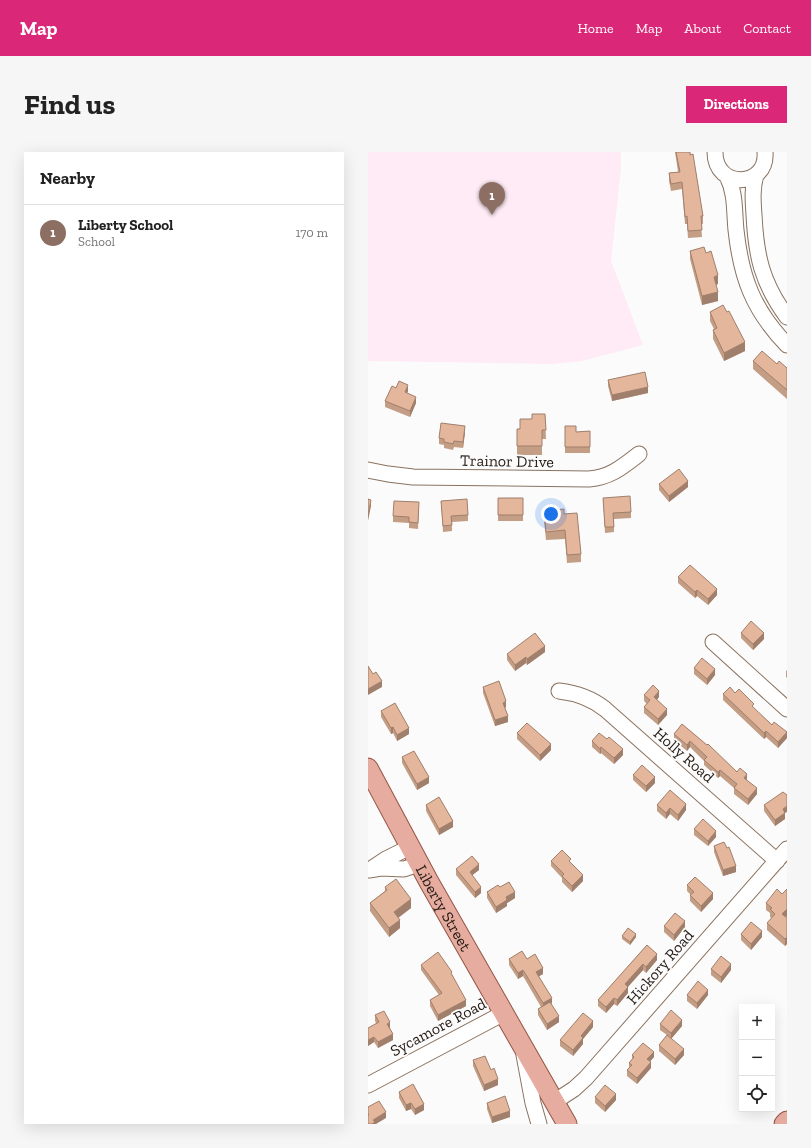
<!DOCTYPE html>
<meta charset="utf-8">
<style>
body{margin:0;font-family:"Zilla Slab",serif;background:#f6f6f6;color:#222}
.controls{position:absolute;right:12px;bottom:12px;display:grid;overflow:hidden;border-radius:0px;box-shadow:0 4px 16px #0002}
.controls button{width:36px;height:36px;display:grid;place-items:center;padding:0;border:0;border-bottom:1px solid #e0e0e0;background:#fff;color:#222;font:20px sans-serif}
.you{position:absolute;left:183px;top:362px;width:14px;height:14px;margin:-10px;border:3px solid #fff;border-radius:50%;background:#1a73e8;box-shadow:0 0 0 6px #1a73e833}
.badge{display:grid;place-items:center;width:26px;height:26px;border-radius:50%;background:#db2777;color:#fff;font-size:13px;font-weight:700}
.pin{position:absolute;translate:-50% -33px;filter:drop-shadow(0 1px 2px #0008)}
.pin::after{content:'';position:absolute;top:21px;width:14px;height:12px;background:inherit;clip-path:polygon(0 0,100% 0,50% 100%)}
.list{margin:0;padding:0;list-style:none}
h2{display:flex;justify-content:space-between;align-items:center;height:52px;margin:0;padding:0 16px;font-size:17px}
h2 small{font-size:13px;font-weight:400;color:#767676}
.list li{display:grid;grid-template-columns:26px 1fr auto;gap:12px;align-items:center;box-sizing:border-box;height:56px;padding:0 16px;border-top:1px solid #e0e0e0}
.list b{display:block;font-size:15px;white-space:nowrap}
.list p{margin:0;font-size:13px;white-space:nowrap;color:#767676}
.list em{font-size:13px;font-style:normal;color:#767676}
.icon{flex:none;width:22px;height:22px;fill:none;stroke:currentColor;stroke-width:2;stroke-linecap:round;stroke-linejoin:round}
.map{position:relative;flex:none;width:419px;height:972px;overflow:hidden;border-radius:0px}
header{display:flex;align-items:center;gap:24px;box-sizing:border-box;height:56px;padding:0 20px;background:#db2777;color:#fff}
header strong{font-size:19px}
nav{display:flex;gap:22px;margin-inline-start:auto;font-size:14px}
.intro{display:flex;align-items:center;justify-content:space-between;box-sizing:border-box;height:96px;padding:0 24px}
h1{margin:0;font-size:28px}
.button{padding:10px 18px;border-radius:0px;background:#db2777;color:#fff;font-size:14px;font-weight:700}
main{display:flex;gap:24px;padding:0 24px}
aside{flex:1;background:#fff;border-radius:0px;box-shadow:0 4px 16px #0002}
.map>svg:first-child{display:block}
.education{fill:#feebf5}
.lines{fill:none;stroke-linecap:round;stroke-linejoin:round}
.minor-casing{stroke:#8a725f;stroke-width:17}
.major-casing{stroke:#955444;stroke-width:21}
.minor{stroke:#fff;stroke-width:15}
.major{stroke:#e5ac9f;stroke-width:19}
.wall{fill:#c49d85}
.shaded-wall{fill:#a07f6c}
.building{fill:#e4b69b;stroke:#a07f6c}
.labels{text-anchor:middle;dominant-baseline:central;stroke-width:3.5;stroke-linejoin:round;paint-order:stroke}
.street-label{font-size:16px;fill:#231912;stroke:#fbfbfb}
</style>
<header>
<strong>Map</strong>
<nav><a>Home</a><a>Map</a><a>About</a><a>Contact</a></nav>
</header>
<div class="intro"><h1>Find us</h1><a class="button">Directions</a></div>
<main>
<aside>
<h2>Nearby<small></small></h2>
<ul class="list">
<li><span class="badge" style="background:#8d6e63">1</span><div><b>Liberty School</b><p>School</p></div><em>170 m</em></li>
</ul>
</aside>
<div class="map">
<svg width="419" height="972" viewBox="0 0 419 972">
<rect width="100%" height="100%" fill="#fbfbfb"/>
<path class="education" d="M 0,0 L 253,0 L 253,16 L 243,109 L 275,193 L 214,209 L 185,212 L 0,209 Z"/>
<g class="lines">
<defs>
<path id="minor" d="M 347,0 C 347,38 400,36 397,0
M 388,23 C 384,36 385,49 386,63 C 388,104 394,131 419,165
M 359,24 C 368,42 366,59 368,78 C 373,125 385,158 419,193
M 0,318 L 20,322 L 45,325 L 221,327 C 243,325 254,315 271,302
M 345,490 L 419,557
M 191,539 C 209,541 223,546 237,557 L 409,709
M 3,717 L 18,707 L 42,695
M 1,718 L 13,716 L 36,717 L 51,712
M 156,903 L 165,951 L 171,972
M 0,933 L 136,861
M 186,950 L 206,937 L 218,926 L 419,697"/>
<g id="major">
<path id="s1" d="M 0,616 L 61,730 L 199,972"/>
<path d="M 416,972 L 419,969"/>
</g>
</defs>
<use href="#minor" class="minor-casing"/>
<use href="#major" class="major-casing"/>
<use href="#minor" class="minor"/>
<use href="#major" class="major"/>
</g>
<path class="wall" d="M 307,0 L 322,0 L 335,64 L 335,72 L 333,72 L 334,85 L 320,86 L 319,72 L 317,72 L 314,37 L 303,39 L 301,29 L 301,21 L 310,20 Z
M 322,99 L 338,101 L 350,132 L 348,133 L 350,149 L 334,153 L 322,107 Z
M 342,160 L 359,160 L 377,199 L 356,209 L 345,187 L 345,178 L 346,177 L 342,169 Z
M 385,209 L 409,212 L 419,216 L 419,247 L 385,217 Z
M 240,228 L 280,241 L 244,249 L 240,234 Z
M 28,236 L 40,239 L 39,241 L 48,251 L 42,265 L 17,255 L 17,249 Z
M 177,262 L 178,287 L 174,287 L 174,303 L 149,303 L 149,277 L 152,277 L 164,267 Z
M 197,274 L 208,280 L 222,279 L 222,301 L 197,301 Z
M 97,280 L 95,296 L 86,295 L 85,298 L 76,296 L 76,293 L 71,292 L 71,286 Z
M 291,332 L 320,335 L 301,350 L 291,338 Z
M 130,346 L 155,346 L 155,369 L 130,369 Z
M 235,346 L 263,360 L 263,366 L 246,367 L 246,380 L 237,381 Z
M 73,349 L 100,363 L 100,369 L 84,370 L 84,379 L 75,380 Z
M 51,356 L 50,377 L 41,376 L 41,371 L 25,370 L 25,364 Z
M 176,359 L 196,362 L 213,402 L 213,410 L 199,411 L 197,387 L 178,388 L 176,368 Z
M 310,425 L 349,443 L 340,453 L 329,444 L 327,446 L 310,431 Z
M 373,481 L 396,487 L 385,498 L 373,486 Z
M 177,500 L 159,513 L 158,511 L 147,519 L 139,508 L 139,502 Z
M 326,516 L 347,523 L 339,533 L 326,522 Z
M 419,518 L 419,526 L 418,525 L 418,519 Z
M 115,535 L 138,555 L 137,556 L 140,570 L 127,574 L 115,541 Z
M 367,541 L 386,557 L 419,586 L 410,596 L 398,585 L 396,587 L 355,548 L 355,542 Z
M 276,543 L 291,545 L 289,548 L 299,563 L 290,573 L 276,561 L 276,555 L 279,552 L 276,549 Z
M 13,559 L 41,582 L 29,589 L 25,581 L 23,582 L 13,565 Z
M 314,572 L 369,620 L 379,628 L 389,642 L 380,653 L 366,642 L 366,636 L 352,624 L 350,626 L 336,613 L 336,609 L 322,595 L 319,599 L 306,588 L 306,582 Z
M 149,581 L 183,598 L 172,609 L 149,587 Z
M 224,589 L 255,603 L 246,612 L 233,601 L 232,602 L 224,595 Z
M 34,605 L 61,631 L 49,638 L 34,611 Z
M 265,623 L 287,631 L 278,640 L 265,628 Z
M 58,653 L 85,675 L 71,683 L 58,659 Z
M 289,653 L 318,658 L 310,669 L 302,662 L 298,667 L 289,659 Z
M 396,653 L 417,661 L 417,667 L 407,674 L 396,659 Z
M 326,677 L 348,685 L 340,694 L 326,683 Z
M 346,694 L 359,696 L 368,720 L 355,724 L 346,700 Z
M 183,709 L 203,712 L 215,729 L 204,740 L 194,730 L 194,726 L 183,714 Z
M 88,717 L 111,718 L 104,723 L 113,741 L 107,746 L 88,723 Z
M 319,733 L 345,747 L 333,760 L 322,749 L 322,743 L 323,743 L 319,739 Z
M 17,735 L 43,756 L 30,766 L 32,776 L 21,785 L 2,759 L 2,751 L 17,739 Z
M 132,735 L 147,746 L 139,751 L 139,754 L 128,761 L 119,746 L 119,740 Z
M 419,737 L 419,764 L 418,765 L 419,766 L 419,792 L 417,794 L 399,778 L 399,771 L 404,766 L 402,765 L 402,761 L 398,758 L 398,751 L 414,742 Z
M 296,774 L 317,775 L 306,789 L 296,780 Z
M 373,782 L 394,785 L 383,798 L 373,788 Z
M 254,784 L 268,785 L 262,793 L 254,787 Z
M 279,793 L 289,808 L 278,821 L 275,818 L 260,835 L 260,841 L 249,854 L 246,852 L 238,861 L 230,854 L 230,848 Z
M 141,807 L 159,807 L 175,822 L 171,824 L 184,851 L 183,852 L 191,870 L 179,878 L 170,863 L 170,857 L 173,855 L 155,824 L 150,827 L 141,813 Z
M 53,813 L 84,823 L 98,854 L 70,869 L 62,854 L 62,848 L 71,843 L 53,818 Z
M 343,817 L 363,818 L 353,831 L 343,823 Z
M 319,843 L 340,843 L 329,857 L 319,849 Z
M 7,863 L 22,876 L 25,888 L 10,896 L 6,890 L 0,894 L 8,871 L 7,869 Z
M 292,872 L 314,874 L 303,887 L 316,903 L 307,913 L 291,899 L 291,893 L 299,883 L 292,878 Z
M 225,875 L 215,887 L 215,892 L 205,904 L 192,894 L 192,888 Z
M 264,903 L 286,905 L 282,909 L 283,916 L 269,932 L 259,924 L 259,918 L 261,916 L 261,911 L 264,907 Z
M 105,908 L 123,918 L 130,933 L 116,939 L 105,914 Z
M 31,940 L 56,958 L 47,963 L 43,957 L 38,959 L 31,946 Z
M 227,945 L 248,948 L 237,960 L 227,951 Z
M 119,951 L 142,965 L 124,971 L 119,957 Z"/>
<path class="shaded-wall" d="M 350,123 L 350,132 L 346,133 L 346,125 Z
M 350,140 L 350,149 L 334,153 L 334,144 Z
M 377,190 L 377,199 L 356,209 L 356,201 Z
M 40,233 L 40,239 L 37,246 L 37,240 Z
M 280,235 L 280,241 L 244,249 L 244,243 Z
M 48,245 L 48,251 L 42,265 L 42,259 Z
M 97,274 L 97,280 L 95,296 L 95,290 Z
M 320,329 L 320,335 L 301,350 L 301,344 Z
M 3,348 L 3,354 L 0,369 L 0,363 Z
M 349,437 L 349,443 L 340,453 L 340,447 Z
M 329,438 L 329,444 L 327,446 L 327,440 Z
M 396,481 L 396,487 L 385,498 L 385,492 Z
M 177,494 L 177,500 L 159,513 L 159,507 Z
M 158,505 L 158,511 L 147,519 L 147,513 Z
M 347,517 L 347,523 L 339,533 L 339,527 Z
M 14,529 L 14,535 L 0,543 L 0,537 Z
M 291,539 L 291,545 L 286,551 L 286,545 Z
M 138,549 L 138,555 L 135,557 L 135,551 Z
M 299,557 L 299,563 L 290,573 L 290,567 Z
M 140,564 L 140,570 L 127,574 L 127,568 Z
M 25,575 L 25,581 L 23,582 L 23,576 Z
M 41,576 L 41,582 L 29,589 L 29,583 Z
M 398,579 L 398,585 L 396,587 L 396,581 Z
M 419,580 L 419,586 L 410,596 L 410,590 Z
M 322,589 L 322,595 L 319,599 L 319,593 Z
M 183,592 L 183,598 L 172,609 L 172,603 Z
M 233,595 L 233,601 L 232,602 L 232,597 Z
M 255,597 L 255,603 L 246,612 L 246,606 Z
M 352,618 L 352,624 L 350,626 L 350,620 Z
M 379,622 L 379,628 L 376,626 Z
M 61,625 L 61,631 L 49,638 L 49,632 Z
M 287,625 L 287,631 L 278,640 L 278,634 Z
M 389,636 L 389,642 L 380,653 L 380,647 Z
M 318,652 L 318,658 L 310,669 L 310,663 Z
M 419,654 L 419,660 L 417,661 L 417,667 L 407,674 L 407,668 L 415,657 Z
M 302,656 L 302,662 L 298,667 L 298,661 Z
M 85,669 L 85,675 L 71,683 L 71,677 Z
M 348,679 L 348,685 L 340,694 L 340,689 Z
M 111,712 L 111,718 L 102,725 L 102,720 Z
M 368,714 L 368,720 L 355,724 L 355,718 Z
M 215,723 L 215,729 L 204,740 L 204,734 Z
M 113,735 L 113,741 L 107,746 L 107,740 Z
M 147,740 L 147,746 L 139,751 L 139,754 L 128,761 L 128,755 L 138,745 Z
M 345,741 L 345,747 L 333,760 L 333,754 Z
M 43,747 L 43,756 L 26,769 L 26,760 Z
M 419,757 L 419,764 L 414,769 L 414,762 Z
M 32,768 L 32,776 L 21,785 L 21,776 Z
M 317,769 L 317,775 L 306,789 L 306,783 Z
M 394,779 L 394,785 L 383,798 L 383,792 Z
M 268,782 L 268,785 L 262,793 L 262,790 Z
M 419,785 L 419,792 L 417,794 L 417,787 Z
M 289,802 L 289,808 L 278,821 L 278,815 Z
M 275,812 L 275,818 L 257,838 L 257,832 Z
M 363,812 L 363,818 L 353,831 L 353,825 Z
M 175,816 L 175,822 L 168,826 L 168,820 Z
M 155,818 L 155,824 L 150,827 L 150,821 Z
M 260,835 L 260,841 L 249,854 L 249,848 Z
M 340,838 L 340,843 L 329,857 L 329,851 Z
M 184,846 L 184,851 L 175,857 L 175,851 Z
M 246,846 L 246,852 L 238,861 L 238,855 Z
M 98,848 L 98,854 L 70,869 L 70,863 Z
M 191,864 L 191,870 L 179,878 L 179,872 Z
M 314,868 L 314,874 L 303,887 L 303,881 Z
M 225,869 L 225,875 L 215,887 L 215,892 L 205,904 L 205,898 L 213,884 Z
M 22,870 L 22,876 L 19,878 L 19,872 Z
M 25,882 L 25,888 L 10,896 L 10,890 Z
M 6,885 L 6,890 L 0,894 L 0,888 Z
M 316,897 L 316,903 L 307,913 L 307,907 Z
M 286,900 L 286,905 L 279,913 L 279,907 Z
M 283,910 L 283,916 L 269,932 L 269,926 Z
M 130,927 L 130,933 L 116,939 L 116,933 Z
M 248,942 L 248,948 L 237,960 L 237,954 Z
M 43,951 L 43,957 L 38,959 L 38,953 Z
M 56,952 L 56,958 L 47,963 L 47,957 Z
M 142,959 L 142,965 L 124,971 L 124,965 Z
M 18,960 L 18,966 L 8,972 L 4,972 L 5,968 Z"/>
<path class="building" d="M 308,0 L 322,0 L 322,3 L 325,2 L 335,64 L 333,64 L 334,78 L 320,79 L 319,64 L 317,65 L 314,30 L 303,32 L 301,21 L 312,20 Z
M 336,95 L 338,101 L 343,99 L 350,123 L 346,125 L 350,140 L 334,144 L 322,99 Z
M 355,153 L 359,160 L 361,159 L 377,190 L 356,201 L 345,178 L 349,176 L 342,160 Z
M 394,199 L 409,212 L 411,209 L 419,216 L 419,238 L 385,209 Z
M 277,220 L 280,235 L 244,243 L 240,228 Z
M 31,229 L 40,233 L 37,240 L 48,245 L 42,259 L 17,249 L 24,234 L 28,236 Z
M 164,262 L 177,262 L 178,278 L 174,278 L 174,294 L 149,294 L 149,277 L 152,277 L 152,267 L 164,267 Z
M 73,271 L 97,274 L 95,290 L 86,289 L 85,292 L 76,290 L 76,287 L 71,286 Z
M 197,274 L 208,274 L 208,280 L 222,279 L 222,295 L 197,295 Z
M 311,317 L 320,329 L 301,344 L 291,332 Z
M 262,344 L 263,360 L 245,361 L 246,375 L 237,375 L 235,346 Z
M 130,346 L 155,346 L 155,363 L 130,363 Z
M 0,347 L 3,348 L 0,363 Z
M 99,347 L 100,363 L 83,364 L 84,373 L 75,374 L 73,349 Z
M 26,349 L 51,350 L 50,371 L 41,370 L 41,365 L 25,364 Z
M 196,357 L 196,362 L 209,361 L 213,402 L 199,403 L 197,378 L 178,380 L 176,359 Z
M 322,413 L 349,437 L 340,447 L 329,438 L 327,440 L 310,425 Z
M 383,469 L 396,481 L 385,492 L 373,481 Z
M 167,481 L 177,494 L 159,507 L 158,505 L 147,513 L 139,502 Z
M 334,506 L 347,517 L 339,527 L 326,516 Z
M 0,514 L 5,522 L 8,520 L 14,529 L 0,537 Z
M 131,529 L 138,549 L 135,551 L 140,564 L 127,568 L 115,535 Z
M 285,533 L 291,539 L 286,545 L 299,557 L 290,567 L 276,555 L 282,548 L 276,543 Z
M 362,535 L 367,541 L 371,537 L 386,552 L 384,554 L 404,573 L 406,570 L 419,580 L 410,590 L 398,579 L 396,581 L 355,542 Z
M 27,551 L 41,576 L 29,583 L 25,575 L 23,576 L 13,559 Z
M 159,571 L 183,592 L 172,603 L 149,581 Z
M 314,572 L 339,593 L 340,592 L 369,620 L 372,616 L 379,622 L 376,626 L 389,636 L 380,647 L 366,636 L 369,632 L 352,618 L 350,620 L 336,608 L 339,605 L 322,589 L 319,593 L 306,582 Z
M 231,581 L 239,587 L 241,585 L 255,597 L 246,606 L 233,595 L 232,597 L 224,589 Z
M 46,599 L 61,625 L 49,632 L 34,605 Z
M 274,613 L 287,625 L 278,634 L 265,623 Z
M 302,638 L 318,652 L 310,663 L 302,656 L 298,661 L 289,653 Z
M 415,640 L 419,643 L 419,654 L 415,657 L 417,661 L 407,668 L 396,653 Z
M 71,645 L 85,669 L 71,677 L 58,653 Z
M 335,667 L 348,679 L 340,689 L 326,677 Z
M 356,690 L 359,696 L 361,695 L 368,714 L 355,718 L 346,694 Z
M 194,698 L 203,707 L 201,709 L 215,723 L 204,734 L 194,724 L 196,722 L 183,709 Z
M 104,704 L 111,712 L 102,720 L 113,735 L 107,740 L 88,717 Z
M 327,725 L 345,741 L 333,754 L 322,743 L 326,740 L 319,733 Z
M 28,727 L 43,747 L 26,760 L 32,768 L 21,776 L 2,751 L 19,738 L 17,735 Z
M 141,730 L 147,740 L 138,745 L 139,748 L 128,755 L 119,740 L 130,733 L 132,735 Z
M 409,737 L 414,742 L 419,737 L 419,757 L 414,762 L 419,766 L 419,785 L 417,787 L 399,771 L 407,762 L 402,757 L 404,756 L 398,751 Z
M 307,761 L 317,769 L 306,783 L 296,774 Z
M 383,770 L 394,779 L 383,792 L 373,782 Z
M 260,776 L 268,782 L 262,790 L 254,784 Z
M 279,793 L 289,802 L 278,815 L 275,812 L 257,832 L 260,835 L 249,848 L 246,846 L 238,855 L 230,848 Z
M 154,799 L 159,807 L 167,802 L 175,816 L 168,820 L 184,846 L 175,851 L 155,818 L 150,821 L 141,807 Z
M 70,800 L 84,820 L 83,821 L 98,848 L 70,863 L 62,848 L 74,841 L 53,813 Z
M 353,804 L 363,812 L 353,825 L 343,817 Z
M 330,829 L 340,838 L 329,851 L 319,843 Z
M 182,850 L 191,864 L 179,872 L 170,857 Z
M 303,858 L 314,868 L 303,881 L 292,872 Z
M 16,859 L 22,870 L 19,872 L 25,882 L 10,890 L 6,885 L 0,888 L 0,876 L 11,870 L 7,863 Z
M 215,861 L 225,869 L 213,884 L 215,886 L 205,898 L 192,888 Z
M 299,883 L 316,897 L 307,907 L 291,893 Z
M 275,891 L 286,900 L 279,907 L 283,910 L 269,926 L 259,918 L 264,913 L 261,911 L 266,905 L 264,903 Z
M 117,904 L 123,918 L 126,916 L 130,927 L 116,933 L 105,908 Z
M 45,932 L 56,952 L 47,957 L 43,951 L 38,953 L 31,940 Z
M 237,933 L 248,942 L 237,954 L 227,945 Z
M 137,944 L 142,959 L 124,965 L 119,951 Z
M 11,949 L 18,960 L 5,968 L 7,970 L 4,972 L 0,972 L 0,963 L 1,963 L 0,961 L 0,955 Z"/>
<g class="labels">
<g class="street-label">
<text transform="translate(139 309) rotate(1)">Trainor Drive</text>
<text transform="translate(316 603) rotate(41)">Holly Road</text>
<text stroke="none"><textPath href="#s1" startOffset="159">Liberty Street</textPath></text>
<text transform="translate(292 815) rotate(-49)">Hickory Road</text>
<text transform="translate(70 875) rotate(-28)">Sycamore Road</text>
</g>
</g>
</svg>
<div class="controls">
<button>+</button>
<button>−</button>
<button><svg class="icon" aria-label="locate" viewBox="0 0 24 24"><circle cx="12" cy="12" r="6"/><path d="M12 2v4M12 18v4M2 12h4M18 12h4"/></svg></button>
</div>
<div class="you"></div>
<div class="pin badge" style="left:124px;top:63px;background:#8d6e63">1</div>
</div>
</main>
